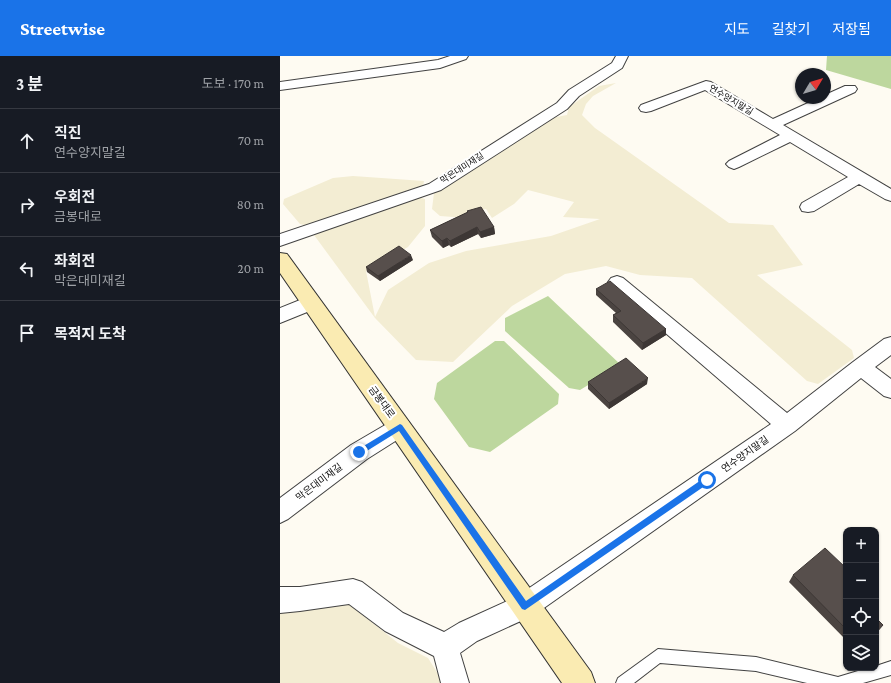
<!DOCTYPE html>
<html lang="ko">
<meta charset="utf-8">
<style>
body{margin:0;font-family:"Crimson Pro","Noto Sans KR",serif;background:#20242c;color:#f1f3f6}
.controls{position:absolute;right:12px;bottom:12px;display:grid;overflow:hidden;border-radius:8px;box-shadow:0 1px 3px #0004}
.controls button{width:36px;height:36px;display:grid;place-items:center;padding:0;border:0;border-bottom:1px solid #363941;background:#171b24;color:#f1f3f6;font:20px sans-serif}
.compass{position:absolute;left:515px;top:12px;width:36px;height:36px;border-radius:50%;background:#171b24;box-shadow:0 1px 3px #0004;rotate:52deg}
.stop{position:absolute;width:12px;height:12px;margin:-9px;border:3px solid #1a73e8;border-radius:50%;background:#fff}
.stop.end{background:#1a73e8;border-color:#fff;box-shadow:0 1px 4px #0008}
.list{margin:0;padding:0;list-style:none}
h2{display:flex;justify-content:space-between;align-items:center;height:52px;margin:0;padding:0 16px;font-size:17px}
h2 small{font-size:13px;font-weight:400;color:#9ea1a6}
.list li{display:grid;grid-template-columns:26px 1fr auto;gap:12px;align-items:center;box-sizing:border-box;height:64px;padding:0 16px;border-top:1px solid #363941}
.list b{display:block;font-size:15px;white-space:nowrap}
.list p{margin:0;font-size:13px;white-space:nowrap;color:#9ea1a6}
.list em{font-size:13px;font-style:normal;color:#9ea1a6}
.icon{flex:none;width:22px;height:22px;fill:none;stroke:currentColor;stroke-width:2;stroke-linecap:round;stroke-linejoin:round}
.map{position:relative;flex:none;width:611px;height:627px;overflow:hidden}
header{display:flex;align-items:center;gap:24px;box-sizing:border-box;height:56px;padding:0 20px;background:#1a73e8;color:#fff}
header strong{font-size:19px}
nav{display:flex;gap:22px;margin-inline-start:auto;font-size:14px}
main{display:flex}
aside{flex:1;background:#171b24}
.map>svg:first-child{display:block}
.farmland{fill:#f3edd3}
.forest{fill:#bdd79e}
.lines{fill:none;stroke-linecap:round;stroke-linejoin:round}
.lane-casing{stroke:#424242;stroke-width:2}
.street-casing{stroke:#424242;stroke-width:2}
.secondary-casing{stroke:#313131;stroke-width:2}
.lane{fill:#fff;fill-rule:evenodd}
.street{fill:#fff;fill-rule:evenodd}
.secondary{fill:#faebb2;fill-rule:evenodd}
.wall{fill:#4b4441}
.shaded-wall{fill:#3d3735}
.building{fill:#574f4c;stroke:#3d3735}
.route{fill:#1a73e8}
.labels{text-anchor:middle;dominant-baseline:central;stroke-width:4;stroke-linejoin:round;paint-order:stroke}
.far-street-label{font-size:9px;fill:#0f0f0f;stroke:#fff}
.street-label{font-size:10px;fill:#0f0f0f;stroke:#fff}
</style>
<header>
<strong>Streetwise</strong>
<nav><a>지도</a><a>길찾기</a><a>저장됨</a></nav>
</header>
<main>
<aside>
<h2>3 분<small>도보 · 170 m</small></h2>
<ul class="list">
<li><svg class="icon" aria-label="ahead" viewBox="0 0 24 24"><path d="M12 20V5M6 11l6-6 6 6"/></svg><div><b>직진</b><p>연수양지말길</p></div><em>70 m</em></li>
<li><svg class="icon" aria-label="right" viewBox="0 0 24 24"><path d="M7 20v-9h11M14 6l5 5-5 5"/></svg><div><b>우회전</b><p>금봉대로</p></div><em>80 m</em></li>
<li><svg class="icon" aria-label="left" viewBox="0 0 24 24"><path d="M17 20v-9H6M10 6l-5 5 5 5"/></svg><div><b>좌회전</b><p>막은대미재길</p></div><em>20 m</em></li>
<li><svg class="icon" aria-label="arrive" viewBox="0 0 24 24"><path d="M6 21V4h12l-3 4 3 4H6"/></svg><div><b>목적지 도착</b></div></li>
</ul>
</aside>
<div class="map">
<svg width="611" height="627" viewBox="0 0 611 627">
<rect width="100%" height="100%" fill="#fefbf2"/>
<path class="farmland" d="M 336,27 L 313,40 L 306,48 L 302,59 L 315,72 L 449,167 L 493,169 L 523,209 L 477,219 L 572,294 L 574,302 L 538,328 L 527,325 L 412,222 L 360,219 L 326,210 L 285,218 L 232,250 L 173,306 L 136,304 L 95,262 L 34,179 L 38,174 L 134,140 L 145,143 L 145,170 L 128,191 L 86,215 L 95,261 L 108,234 L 149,207 L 186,195 L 271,180 L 320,163 L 283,161 L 294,146 L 248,134 L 234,148 L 212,162 L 206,153 L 186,157 L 187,162 L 160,160 L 152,153 L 154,137 L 159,133 L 266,63 L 287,59 L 289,51 L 319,30 Z
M 73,120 L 144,125 L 143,130 L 29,170 L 20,168 L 3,148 L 4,143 L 53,122 Z
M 65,545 L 118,587 L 148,602 L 160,621 L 161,627 L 0,627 L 0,554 Z"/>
<path class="forest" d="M 547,0 L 611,0 L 611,33 L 546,14 Z
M 268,240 L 341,309 L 300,334 L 289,332 L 225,275 L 225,262 Z
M 215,285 L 224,285 L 279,338 L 278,348 L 210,396 L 189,391 L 154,343 L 157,327 Z"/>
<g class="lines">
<defs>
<path id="lane" d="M 378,593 L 476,601 L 558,621 L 588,612 L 596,612 L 596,610 L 611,605 L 611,619 L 583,627 L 527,627 L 476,615 L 380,607 L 354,627 L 336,627 L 338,622 Z"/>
<path id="street" d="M 170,0 L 188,0 L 186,3 L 160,12 L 0,34 L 0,26 L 158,4 Z
M 336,0 L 348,0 L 342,12 L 299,40 L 287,53 L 161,134 L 0,190 L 0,178 L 149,128 L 277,47 L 289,34 L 332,7 Z
M 426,25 L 431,26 L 493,63 L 539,42 L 545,42 L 545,39 L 565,30 L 575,30 L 577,33 L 575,36 L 503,69 L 611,133 L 611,145 L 605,143 L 579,128 L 534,155 L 528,156 L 522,155 L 520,151 L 522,147 L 568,121 L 510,86 L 459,111 L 454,113 L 449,111 L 446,108 L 449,105 L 500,79 L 425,34 L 371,55 L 366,56 L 361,55 L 359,52 L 361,49 Z
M 337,220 L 343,222 L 507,357 L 573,306 L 604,283 L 611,281 L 611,299 L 595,311 L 611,323 L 611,342 L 604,340 L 581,322 L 515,375 L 254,559 L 197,585 L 180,597 L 189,627 L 161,627 L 154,600 L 105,575 L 69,548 L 20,555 L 0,557 L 0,531 L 20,531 L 73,523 L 82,526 L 123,557 L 164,576 L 179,567 L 236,541 L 491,368 L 331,230 L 328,226 L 331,222 Z
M 30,240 L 37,242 L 39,247 L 37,252 L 0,267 L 0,252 Z
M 120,362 L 128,365 L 131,371 L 128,377 L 87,403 L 8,463 L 0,467 L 0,442 L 71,389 L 112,365 Z"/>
<path id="secondary" d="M 0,197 L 7,198 L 311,616 L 315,627 L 282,627 L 0,217 Z"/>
</defs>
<use href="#lane" class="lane-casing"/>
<use href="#street" class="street-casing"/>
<use href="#secondary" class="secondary-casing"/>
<use href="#lane" class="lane"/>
<use href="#street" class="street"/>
<use href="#secondary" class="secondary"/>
</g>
<path class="wall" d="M 187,155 L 214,171 L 215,178 L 201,182 L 198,178 L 171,191 L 169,189 L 163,192 L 152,181 L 150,174 L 188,156 Z
M 133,204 L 100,225 L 87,216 L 86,211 Z
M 316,233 L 386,273 L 386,279 L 362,294 L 333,266 L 333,259 L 336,257 L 316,239 Z
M 308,326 L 367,328 L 329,353 L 308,333 Z
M 566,512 L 566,584 L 509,526 L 513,519 Z"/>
<path class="shaded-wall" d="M 197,171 L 198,178 L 171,191 L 170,185 Z
M 214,171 L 215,178 L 201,182 L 200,176 Z
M 167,182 L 169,189 L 163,192 L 162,185 Z
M 131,199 L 133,204 L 100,225 L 98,220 Z
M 386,273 L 386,279 L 362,294 L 363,287 Z
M 368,322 L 367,328 L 329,353 L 329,347 Z"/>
<path class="building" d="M 201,151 L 214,171 L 200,176 L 197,171 L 170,185 L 167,182 L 162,185 L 150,174 L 188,156 L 187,155 Z
M 119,190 L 131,199 L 98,220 L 86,211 Z
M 330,225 L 386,273 L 363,287 L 333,259 L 341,255 L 316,233 Z
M 346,302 L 368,322 L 329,347 L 308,326 Z
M 545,492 L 566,512 L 566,573 L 513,519 Z
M 596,562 L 603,569 L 596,577 Z"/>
<path class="route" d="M 120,368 L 122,369 L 246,545 L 424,422 L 429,422 L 431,424 L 429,427 L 245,554 L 242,553 L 119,375 L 82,398 L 77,398 L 77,394 Z"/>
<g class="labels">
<g class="far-street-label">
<text transform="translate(451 44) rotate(31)">연수양지말길</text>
<text transform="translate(182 112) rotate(-33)">막은대미재길</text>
</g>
<g class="street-label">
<text transform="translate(102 346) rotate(54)">금봉대로</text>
<text transform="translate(465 398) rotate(-35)">연수양지말길</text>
<text transform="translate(39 426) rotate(-37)">막은대미재길</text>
</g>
</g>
</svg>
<div class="controls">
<button>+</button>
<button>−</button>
<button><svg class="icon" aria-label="locate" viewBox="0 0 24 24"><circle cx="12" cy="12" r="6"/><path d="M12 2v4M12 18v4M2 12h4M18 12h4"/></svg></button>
<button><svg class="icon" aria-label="layers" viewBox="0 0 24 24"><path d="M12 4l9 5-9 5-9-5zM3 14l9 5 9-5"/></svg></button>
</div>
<svg class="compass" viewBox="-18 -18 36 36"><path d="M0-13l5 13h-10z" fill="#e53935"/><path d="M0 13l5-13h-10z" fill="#9ea1a6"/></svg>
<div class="stop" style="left:427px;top:424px"></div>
<div class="stop end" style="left:79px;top:396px"></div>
</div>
</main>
